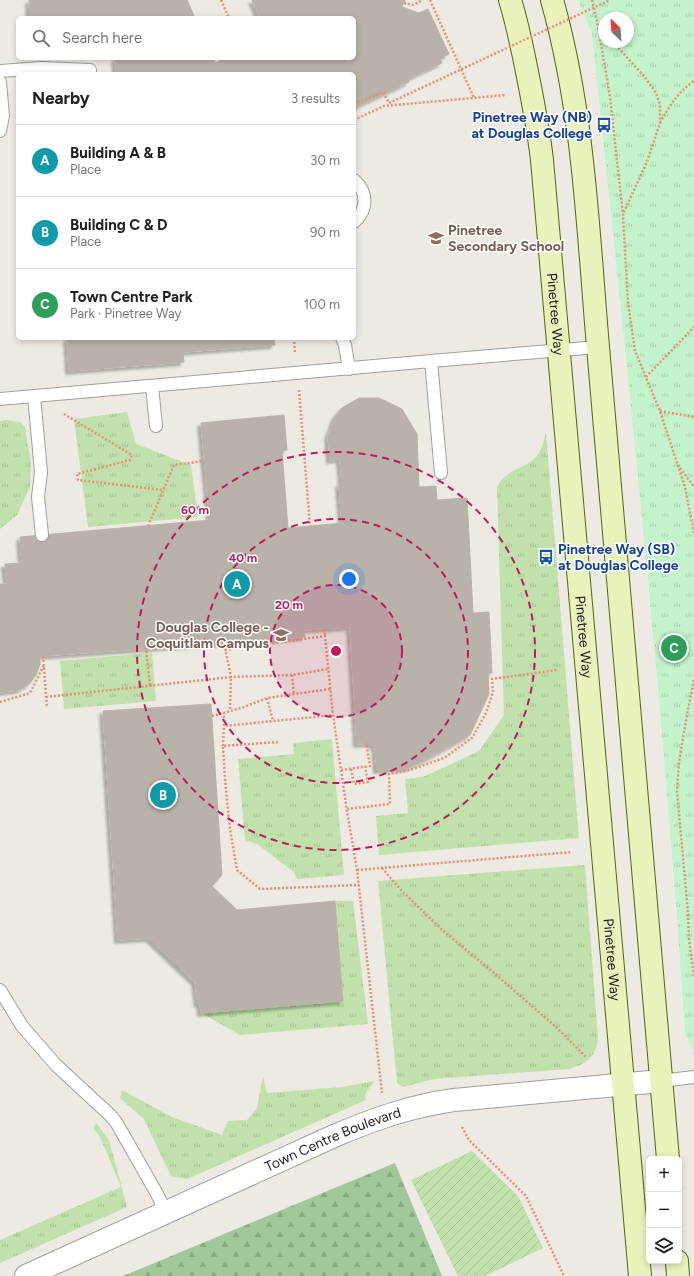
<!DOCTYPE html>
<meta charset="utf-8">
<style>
body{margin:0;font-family:Figtree,sans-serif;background:#f2f2f2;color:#202124}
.controls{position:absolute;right:12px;bottom:12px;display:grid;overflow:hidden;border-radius:6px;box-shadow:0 2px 6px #0003}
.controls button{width:36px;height:36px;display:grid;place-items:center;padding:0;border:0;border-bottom:1px solid #e0e0e0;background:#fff;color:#202124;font:20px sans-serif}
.compass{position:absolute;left:598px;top:12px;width:36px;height:36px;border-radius:50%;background:#fff;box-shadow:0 2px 6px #0003;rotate:335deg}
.you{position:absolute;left:349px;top:579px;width:14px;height:14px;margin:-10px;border:3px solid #fff;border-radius:50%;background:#1a73e8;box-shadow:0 0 0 6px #1a73e833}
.badge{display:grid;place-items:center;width:26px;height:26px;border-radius:50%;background:#b22714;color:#fff;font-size:13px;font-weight:700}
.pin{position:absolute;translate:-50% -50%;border:2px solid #fff;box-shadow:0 1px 4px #0006}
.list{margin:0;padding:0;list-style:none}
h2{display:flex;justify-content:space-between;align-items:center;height:52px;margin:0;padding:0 16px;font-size:17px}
h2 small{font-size:13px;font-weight:400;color:#757577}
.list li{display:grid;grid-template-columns:26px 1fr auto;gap:12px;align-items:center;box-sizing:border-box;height:72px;padding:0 16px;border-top:1px solid #e0e0e0}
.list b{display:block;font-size:15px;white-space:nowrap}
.list p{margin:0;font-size:13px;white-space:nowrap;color:#757577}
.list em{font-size:13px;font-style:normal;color:#757577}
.icon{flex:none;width:22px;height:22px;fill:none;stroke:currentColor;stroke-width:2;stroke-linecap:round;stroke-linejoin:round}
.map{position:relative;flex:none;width:694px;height:1276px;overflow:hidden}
.search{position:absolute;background:#fff;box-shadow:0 2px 6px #0003;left:16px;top:16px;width:340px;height:44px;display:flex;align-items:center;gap:10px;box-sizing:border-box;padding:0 14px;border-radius:6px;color:#757577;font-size:15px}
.panel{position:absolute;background:#fff;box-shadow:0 2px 6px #0003;left:16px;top:72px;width:340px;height:268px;border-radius:6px}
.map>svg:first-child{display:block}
.grass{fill:url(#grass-tufts)}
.forest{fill:url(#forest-firs)}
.park{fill:url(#park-tufts);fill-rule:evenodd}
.garden{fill:url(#garden-furrows)}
.building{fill:#b8b2ab;stroke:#bcb2a6;filter:url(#shadow)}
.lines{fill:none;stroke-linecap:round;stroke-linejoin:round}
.lane-casing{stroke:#9f9f9f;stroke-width:14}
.street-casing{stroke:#9f9f9f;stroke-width:24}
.secondary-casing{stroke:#52650f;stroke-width:24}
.path{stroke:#eb8e74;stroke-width:2.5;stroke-dasharray:2 2;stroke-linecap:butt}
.lane{stroke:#fff;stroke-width:12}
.street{stroke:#fff;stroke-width:22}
.secondary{stroke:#e8f2ba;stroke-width:22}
.path-bridge{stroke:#eb8e74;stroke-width:2.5;stroke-dasharray:2 2;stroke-linecap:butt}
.ring{fill:none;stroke:#c2185b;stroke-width:2;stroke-dasharray:7 5}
.labels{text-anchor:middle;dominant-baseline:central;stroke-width:3;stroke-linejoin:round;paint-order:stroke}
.transit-label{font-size:14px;font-weight:bold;fill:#164399;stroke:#fff;text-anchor:end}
.education-label{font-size:14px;font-weight:bold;fill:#785e54;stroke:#fff;text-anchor:start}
.street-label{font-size:14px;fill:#1b1b1b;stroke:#fff}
.centre{fill:#c2185b;stroke:#fff;stroke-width:2}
.ring-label{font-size:12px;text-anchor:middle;font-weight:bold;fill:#c2185b;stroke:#fff;stroke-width:3;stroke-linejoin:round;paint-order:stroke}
</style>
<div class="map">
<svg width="694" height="1276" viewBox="0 0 694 1276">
<defs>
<pattern id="grass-tufts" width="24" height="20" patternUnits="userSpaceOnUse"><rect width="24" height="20" fill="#c0e1ac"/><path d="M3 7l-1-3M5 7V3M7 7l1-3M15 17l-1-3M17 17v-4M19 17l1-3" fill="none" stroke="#a4c093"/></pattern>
<pattern id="forest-firs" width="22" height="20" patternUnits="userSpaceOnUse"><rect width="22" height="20" fill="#a2c79a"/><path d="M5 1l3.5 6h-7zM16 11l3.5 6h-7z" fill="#8baa84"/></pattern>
<pattern id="park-tufts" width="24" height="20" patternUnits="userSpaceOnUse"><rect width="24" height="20" fill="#c2f3cb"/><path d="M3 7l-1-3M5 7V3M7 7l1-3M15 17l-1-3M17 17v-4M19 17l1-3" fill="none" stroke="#a6d0ae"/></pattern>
<pattern id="garden-furrows" width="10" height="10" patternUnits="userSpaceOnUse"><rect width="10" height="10" fill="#c0e1ac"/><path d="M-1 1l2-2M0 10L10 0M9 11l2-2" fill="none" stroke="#a4c093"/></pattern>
<filter id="shadow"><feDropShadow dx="-3.5" dy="3.5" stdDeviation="1" flood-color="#0004"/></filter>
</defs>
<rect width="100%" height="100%" fill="#eceae2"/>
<path class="grass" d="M 127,412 L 136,444 L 191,465 L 198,517 L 88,527 L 74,419 Z
M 7,420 L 20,422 L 25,427 L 31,463 L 30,487 L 17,515 L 0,529 L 0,421 Z
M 546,432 L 579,838 L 379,855 L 376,816 L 408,813 L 405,779 L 423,777 L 479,751 L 504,715 L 497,488 C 504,468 528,470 539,453 C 543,446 544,439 546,432 Z
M 152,653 L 156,701 L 64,709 L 60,661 Z
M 332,739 L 344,875 L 297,879 L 294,872 L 257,844 L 245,840 L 238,759 L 294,754 L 293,743 Z
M 585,865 L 598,1039 C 596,1057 585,1065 569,1069 L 434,1079 L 403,1087 L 397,1083 L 378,881 Z
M 335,901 L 353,901 L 368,1024 L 240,1035 L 201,1013 L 343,1000 Z
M 263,1076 L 267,1093 L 342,1087 L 375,1081 L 369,1088 L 365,1095 L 366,1100 L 187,1179 L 171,1176 L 144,1119 L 120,1098 L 122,1090 L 172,1117 L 222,1135 L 228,1121 L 247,1120 L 257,1108 Z
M 96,1123 L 109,1140 L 127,1207 L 0,1263 L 0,1240 L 121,1187 L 100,1137 L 93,1128 Z"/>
<path class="forest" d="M 395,1163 L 442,1276 L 123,1276 Z"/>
<path class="park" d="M 578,0 L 694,0 L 694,1050 L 691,1047 L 685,1031 C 663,697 627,365 592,33 ZM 604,18 L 628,18 L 628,42 L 604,42 Z"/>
<path class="garden" d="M 472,1151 L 518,1196 L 543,1248 L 485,1276 L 458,1276 L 411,1180 Z"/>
<path class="building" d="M 29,0 L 187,0 L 195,18 L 30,18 Z
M 252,0 L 405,0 L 402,7 L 419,13 L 428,9 L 449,54 L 440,58 L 442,63 L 408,79 L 409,82 L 354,108 L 354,74 L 116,74 L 115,58 L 213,58 L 215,63 L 226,58 L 354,58 L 354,18 L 260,18 Z
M 67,338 L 274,338 L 275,345 L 183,352 L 184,362 L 69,371 Z
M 359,398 L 379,398 L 402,409 L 417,434 L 419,487 L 436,486 L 437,500 L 467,498 L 473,613 L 489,612 L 492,673 L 488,673 L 489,694 L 470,735 L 436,754 L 409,768 L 377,770 L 375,745 L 371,745 L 371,743 L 357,744 L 350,627 L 304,630 L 305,637 L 40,656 L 40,664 L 36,675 L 29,684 L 19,690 L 0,692 L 0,584 L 7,584 L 5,564 L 22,563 L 20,537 L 210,520 L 201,423 L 284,415 L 287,450 L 282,451 L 288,528 L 342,523 L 339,484 L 342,484 L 340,459 L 330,460 L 328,436 L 336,415 L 342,408 Z
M 211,704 L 222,875 L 212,886 L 237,910 L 335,901 L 343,1001 L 201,1013 L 200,1004 L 198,1004 L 195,982 L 149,938 L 118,940 L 103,711 Z"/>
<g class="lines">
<defs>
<path id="lane" d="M 0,71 L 41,68 L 90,70 L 90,74
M 0,82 L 3,116 L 0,131
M 354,180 C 368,192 368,210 354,222
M 342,338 L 345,345 L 349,369
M 431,361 L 441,473
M 152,386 L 156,426
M 34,396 L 41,472 L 38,497 L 42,535
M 0,399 L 431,361 L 598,347
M 0,990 L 22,1026 L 56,1065 L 110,1115 L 116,1122 L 156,1192 L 166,1212
M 661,1081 L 694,1077"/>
<g id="street">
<path id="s1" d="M 26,1276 L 334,1136 C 374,1119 411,1106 454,1100 L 661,1081"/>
</g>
<g id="secondary">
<path id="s2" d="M 510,0 C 516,19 520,38 524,57 C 531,91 538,125 542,160 L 640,1276"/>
<path d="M 552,0 C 584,113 588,231 598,347 L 668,1159"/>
<path d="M 677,1261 L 678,1276"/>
</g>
</defs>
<use href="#lane" class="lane-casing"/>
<use href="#street" class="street-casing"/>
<use href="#secondary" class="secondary-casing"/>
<path class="path" d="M 221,0 L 229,18
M 430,0 L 474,98
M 592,0 L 598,26 L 610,97 L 623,215 L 628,303 L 635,351 L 660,411 L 685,487 L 694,533
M 404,3 L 413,5 L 423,0
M 599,26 L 604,32
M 613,42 L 644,76 L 656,93 L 660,105 L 660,123 L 647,162 L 623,214
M 354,104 L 383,92 L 389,103
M 354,120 L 384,106 L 506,95
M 660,123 C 670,105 678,92 694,81
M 294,338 L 295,354
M 646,377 L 694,327
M 299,390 L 310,526
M 660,411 L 694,417
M 64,414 L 132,455 L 130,460 L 77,474 L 78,480 L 163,490
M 680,468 L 694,487
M 148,526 L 174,465 L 204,461
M 324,629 L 325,636
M 225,650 L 325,636 L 333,715 L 347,811 L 357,870 L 382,1093
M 43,656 L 47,708
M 292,675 L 294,695
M 694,680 L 688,709 L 679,762 L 677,791 L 688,913 L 689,940 L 694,976
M 150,685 L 146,649 L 224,643 L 231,677 L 292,675 L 328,669
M 330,689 L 267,698 L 244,707 L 224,713 L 224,726 L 333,715
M 46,697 L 231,677 L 230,711
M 267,698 L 273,721
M 0,702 L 30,693 L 44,665
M 212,716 L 224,713
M 278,742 L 223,746 L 225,780 L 230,829 L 237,870 L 260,889 L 359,885
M 223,746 L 224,726
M 351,769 L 354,784 L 368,782 L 365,767
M 341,770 L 370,766 L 366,743
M 347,809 L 390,804 L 389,774 L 410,770 L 444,758 L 472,738 L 486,713 L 493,692 L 492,679 L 557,670
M 382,868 L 401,890 L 441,929 L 494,973 L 556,1027 L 587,1058
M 357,870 L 572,852
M 462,1127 L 469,1140 L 526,1196 L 564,1276"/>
<use href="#lane" class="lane"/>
<use href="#street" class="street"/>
<use href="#secondary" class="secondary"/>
<path class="path-bridge" d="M 389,103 L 610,0"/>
</g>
<circle cx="336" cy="651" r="66" fill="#c2185b" fill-opacity=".12"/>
<g class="ring">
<circle cx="336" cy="651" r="66"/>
<circle cx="336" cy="651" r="132"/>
<circle cx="336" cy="651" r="199"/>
</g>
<defs>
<symbol id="bus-bare" viewBox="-9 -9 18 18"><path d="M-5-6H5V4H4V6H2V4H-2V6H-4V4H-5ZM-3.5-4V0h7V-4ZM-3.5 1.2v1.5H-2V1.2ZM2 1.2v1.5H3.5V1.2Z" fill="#1a4fb4" stroke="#fff" stroke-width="2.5" paint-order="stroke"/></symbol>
<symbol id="school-bare" viewBox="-9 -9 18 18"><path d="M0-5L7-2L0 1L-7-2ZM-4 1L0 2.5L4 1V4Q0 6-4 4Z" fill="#8d6e63" stroke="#fff" stroke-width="2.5" paint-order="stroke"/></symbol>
<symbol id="university-bare" viewBox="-9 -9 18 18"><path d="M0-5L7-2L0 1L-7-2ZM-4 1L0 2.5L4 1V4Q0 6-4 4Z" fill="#8d6e63" stroke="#fff" stroke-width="2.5" paint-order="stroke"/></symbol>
</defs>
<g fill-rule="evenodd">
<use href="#bus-bare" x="593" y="114" width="22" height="22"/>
<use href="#school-bare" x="425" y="227" width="22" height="22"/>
<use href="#bus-bare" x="535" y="546" width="22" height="22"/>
<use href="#university-bare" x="270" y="624" width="22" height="22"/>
</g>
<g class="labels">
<g class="transit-label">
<text x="592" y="117">Pinetree Way (NB)<tspan x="592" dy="16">at Douglas College</tspan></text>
<text x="558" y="549" text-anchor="start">Pinetree Way (SB)<tspan x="558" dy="16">at Douglas College</tspan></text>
</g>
<g class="education-label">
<text x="448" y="230">Pinetree<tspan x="448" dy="16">Secondary School</tspan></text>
<text x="269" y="627" text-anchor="end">Douglas College -<tspan x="269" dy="16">Coquitlam Campus</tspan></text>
</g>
<g class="street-label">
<text stroke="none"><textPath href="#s2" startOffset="318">Pinetree Way</textPath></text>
<text stroke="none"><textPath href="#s2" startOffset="642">Pinetree Way</textPath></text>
<text stroke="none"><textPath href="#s2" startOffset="966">Pinetree Way</textPath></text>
<text stroke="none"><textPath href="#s1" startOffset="336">Town Centre Boulevard</textPath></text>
</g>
</g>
<circle cx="336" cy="651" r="6" class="centre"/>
<g class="ring-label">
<text x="195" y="514">60 m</text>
<text x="243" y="562">40 m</text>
<text x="289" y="609">20 m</text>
</g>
</svg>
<div class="controls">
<button>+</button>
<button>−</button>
<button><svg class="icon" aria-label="layers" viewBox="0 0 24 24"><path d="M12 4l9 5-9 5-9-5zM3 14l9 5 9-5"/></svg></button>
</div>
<svg class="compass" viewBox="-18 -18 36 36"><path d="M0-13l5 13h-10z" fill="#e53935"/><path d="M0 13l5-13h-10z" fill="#757577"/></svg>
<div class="you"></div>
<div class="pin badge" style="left:237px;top:584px;background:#0f9aa8">A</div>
<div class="pin badge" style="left:163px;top:795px;background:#0f9aa8">B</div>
<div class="pin badge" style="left:674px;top:648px;background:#2e9e5b">C</div>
<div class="search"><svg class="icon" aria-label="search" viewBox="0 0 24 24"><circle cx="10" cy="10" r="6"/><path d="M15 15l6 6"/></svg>Search here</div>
<section class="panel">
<h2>Nearby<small>3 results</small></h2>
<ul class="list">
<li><span class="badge" style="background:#0f9aa8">A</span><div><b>Building A &amp; B</b><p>Place</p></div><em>30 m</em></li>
<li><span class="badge" style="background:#0f9aa8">B</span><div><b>Building C &amp; D</b><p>Place</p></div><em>90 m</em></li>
<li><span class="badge" style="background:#2e9e5b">C</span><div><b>Town Centre Park</b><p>Park · Pinetree Way</p></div><em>100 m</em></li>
</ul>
</section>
</div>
